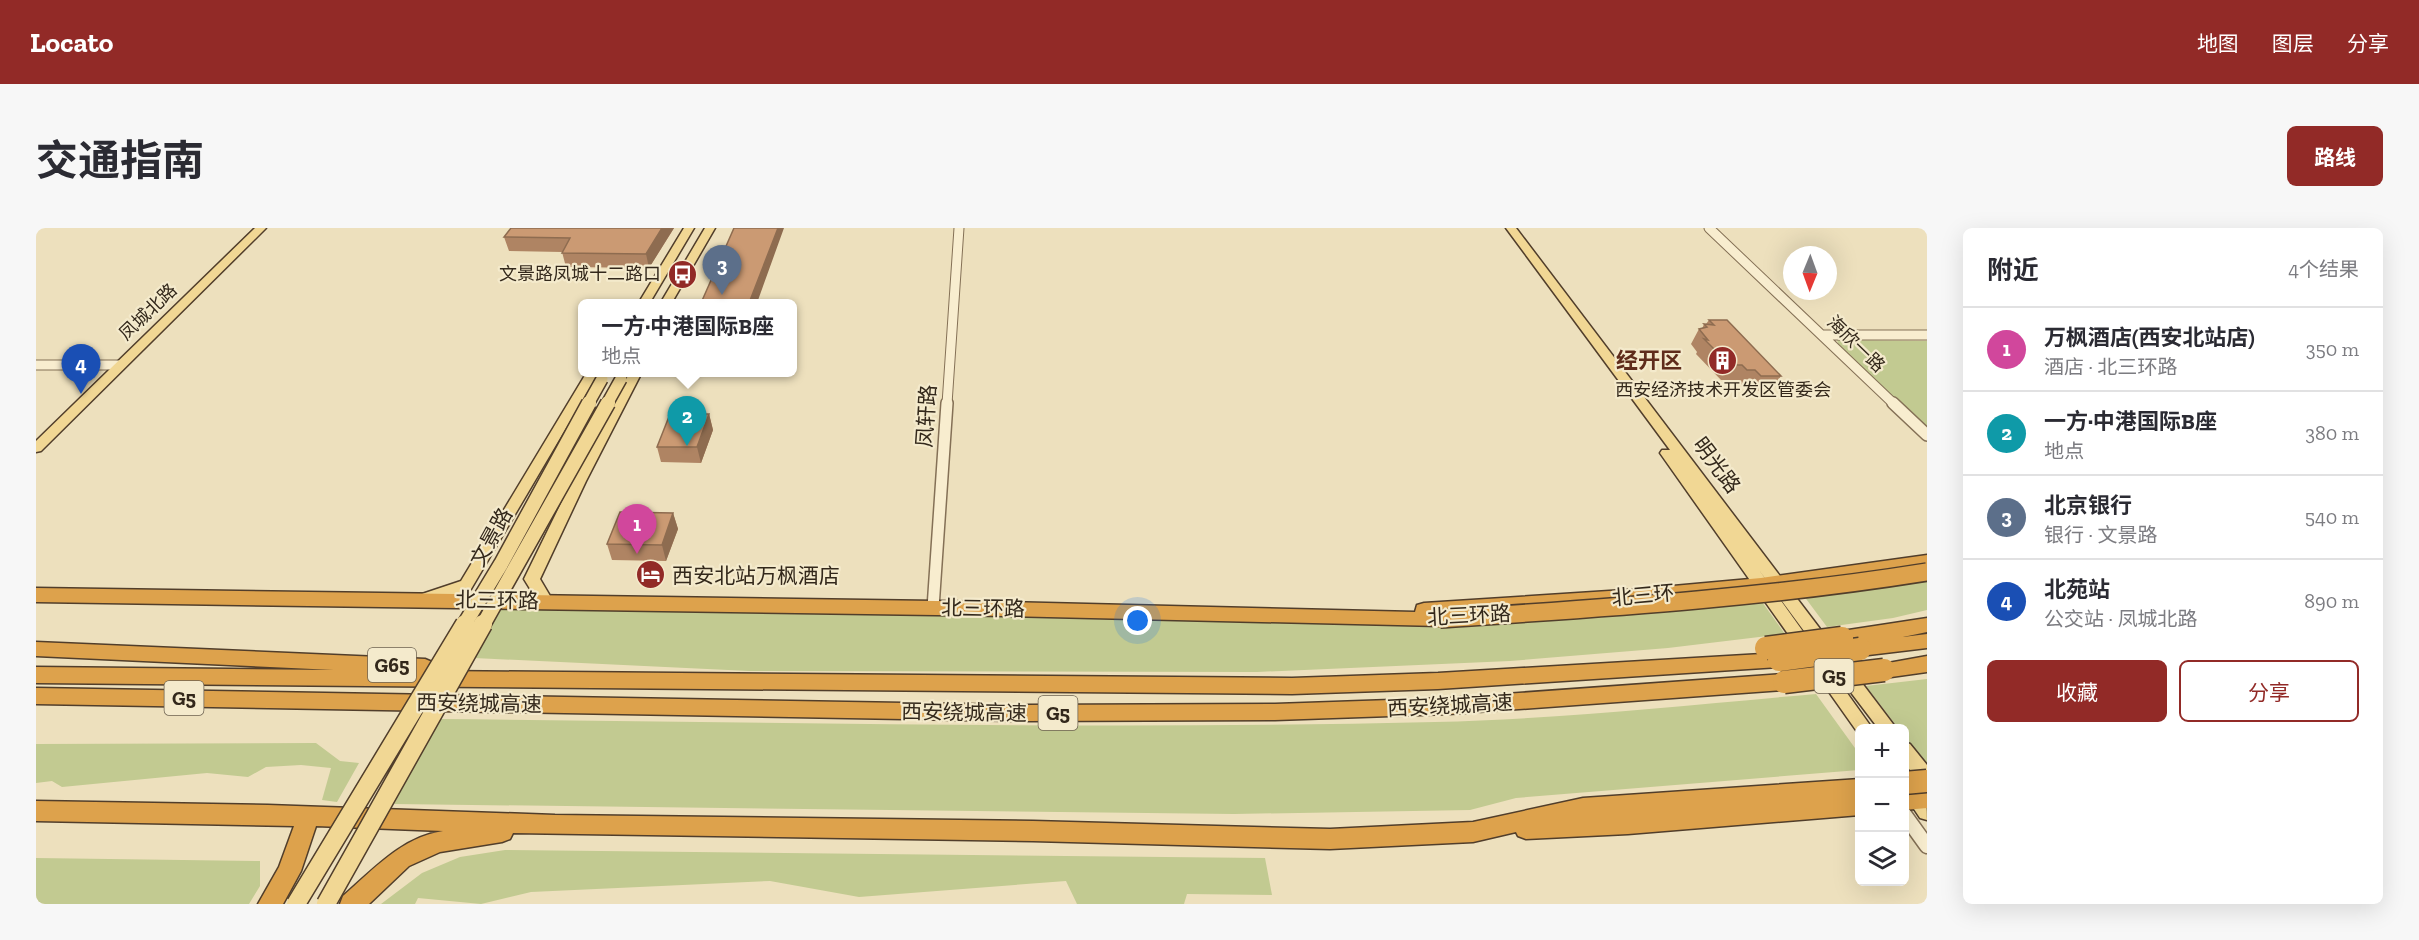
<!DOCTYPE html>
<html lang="zh">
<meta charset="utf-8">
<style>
body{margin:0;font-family:"Zilla Slab","Noto Sans SC",serif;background:#f7f7f7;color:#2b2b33}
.controls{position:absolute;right:18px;bottom:18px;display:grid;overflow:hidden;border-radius:9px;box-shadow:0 6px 24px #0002}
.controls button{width:54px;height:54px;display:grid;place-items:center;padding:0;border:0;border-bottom:2px solid #e1e1e2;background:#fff;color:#2b2b33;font:30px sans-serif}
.compass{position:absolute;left:1747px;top:18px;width:54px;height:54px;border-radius:50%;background:#fff;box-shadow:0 6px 24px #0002;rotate:181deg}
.you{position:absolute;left:1102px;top:393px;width:21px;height:21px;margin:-15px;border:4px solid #fff;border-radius:50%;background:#1a73e8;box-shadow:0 0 0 9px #1a73e833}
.badge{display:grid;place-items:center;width:39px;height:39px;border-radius:50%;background:#922a27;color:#fff;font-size:20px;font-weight:700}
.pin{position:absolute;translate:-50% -50px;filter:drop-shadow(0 2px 3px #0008)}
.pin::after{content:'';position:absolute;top:32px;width:21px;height:18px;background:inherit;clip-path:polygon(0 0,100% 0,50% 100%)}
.popup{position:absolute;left:542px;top:71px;width:219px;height:78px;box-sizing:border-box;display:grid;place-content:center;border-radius:9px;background:#fff;filter:drop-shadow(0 2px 4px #0005);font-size:20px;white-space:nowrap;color:#7c7c81}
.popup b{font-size:22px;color:#2b2b33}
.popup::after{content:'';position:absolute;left:50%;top:100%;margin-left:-12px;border:12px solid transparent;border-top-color:#fff}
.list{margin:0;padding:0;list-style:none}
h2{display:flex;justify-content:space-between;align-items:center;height:78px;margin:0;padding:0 24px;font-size:26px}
h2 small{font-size:20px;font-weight:400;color:#7c7c81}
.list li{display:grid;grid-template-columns:39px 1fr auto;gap:18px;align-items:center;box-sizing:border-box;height:84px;padding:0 24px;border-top:2px solid #e1e1e2}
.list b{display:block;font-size:22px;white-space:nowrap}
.list p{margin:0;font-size:20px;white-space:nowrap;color:#7c7c81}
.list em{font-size:20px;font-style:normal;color:#7c7c81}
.actions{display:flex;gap:12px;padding:18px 24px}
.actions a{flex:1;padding:14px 0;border:2px solid #922a27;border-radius:9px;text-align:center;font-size:21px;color:#922a27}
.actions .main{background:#922a27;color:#fff}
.icon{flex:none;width:33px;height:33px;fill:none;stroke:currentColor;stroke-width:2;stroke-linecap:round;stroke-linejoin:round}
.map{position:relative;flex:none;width:1891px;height:676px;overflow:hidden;border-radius:9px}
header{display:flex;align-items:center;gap:36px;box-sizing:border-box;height:84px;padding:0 30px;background:#922a27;color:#fff}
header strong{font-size:28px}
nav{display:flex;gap:33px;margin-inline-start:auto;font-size:21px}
.intro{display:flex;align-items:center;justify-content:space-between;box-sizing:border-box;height:144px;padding:0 36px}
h1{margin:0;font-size:42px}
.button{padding:15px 27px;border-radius:9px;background:#922a27;color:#fff;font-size:21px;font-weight:700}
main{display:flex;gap:36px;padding:0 36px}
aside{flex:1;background:#fff;border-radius:9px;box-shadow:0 6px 24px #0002}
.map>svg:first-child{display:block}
.green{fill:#c2ca91}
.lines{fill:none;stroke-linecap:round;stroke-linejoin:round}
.minor-far2-casing{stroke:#847056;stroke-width:11}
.minor-far1-casing{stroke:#847056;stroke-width:14}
.minor-casing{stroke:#847056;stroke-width:17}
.major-casing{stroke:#513e2b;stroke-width:3}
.highway-casing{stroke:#513e2b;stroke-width:3}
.minor-far2{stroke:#f8edcf;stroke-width:9}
.minor-far1{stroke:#f8edcf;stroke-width:11}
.minor{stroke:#f8edcf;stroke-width:14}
.major{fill:#f1d794;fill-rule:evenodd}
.highway{fill:#dda24c;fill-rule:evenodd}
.major-bridge-far2-casing{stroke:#513e2b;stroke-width:14;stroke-linecap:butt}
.major-bridge-far1-casing{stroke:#513e2b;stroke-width:17;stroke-linecap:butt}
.major-bridge-casing{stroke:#513e2b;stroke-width:21;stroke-linecap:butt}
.highway-bridge-far1-casing{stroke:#513e2b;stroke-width:20;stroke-linecap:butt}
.highway-bridge-casing{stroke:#513e2b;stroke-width:25;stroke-linecap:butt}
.major-bridge-far2{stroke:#f1d794;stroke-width:11}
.major-bridge-far1{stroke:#f1d794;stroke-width:14}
.major-bridge{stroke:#f1d794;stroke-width:18}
.highway-bridge-far1{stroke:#dda24c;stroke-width:17}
.highway-bridge{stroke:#dda24c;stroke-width:22}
.wall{fill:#af8463}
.shaded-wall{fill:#8e6c50}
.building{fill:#cb9a73;stroke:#8e6c50;stroke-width:1.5}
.labels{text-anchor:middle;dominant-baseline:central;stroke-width:4.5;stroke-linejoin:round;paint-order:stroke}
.far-poi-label{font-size:18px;fill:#33281b;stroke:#f4eacc;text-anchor:end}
.far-street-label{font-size:18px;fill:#33281b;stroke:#f4eacc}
.shield{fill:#f4eacc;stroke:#6d6250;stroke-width:1.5}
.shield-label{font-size:20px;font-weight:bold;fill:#33281b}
.street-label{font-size:21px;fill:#33281b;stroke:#f4eacc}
.poi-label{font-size:21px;fill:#33281b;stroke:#f4eacc;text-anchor:start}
.far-district-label{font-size:22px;font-weight:bold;fill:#5f2c1b;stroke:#f4eacc}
</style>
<header>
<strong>Locato</strong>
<nav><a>地图</a><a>图层</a><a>分享</a></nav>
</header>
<div class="intro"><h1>交通指南</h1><a class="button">路线</a></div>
<main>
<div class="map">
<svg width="1891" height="676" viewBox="0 0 1891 676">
<rect width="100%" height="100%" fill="#ede0bd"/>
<path class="green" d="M 1801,112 L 1891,113 L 1891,203 L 1797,116 L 1802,115 Z
M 1891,346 L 1891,382 L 1857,390 L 1791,399 L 1765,364 Z
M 1721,367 L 1749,406 L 1632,420 L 1474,433 L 1221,444 L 713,443 L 438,430 L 466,378 L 1348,392 Z
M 1891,451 L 1891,537 L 1869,509 L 1868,500 L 1862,500 L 1830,458 Z
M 1780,466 L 1824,527 L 1823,542 L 1480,570 L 1434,582 L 1198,586 L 358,576 L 402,491 C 734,494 1067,502 1399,494 C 1526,491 1653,477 1780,466 Z
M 280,515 L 304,533 L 323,535 L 301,574 L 286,572 L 295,540 L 265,537 L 230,539 L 212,549 L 171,545 L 26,559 L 16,553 L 0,555 L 0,516 Z
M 469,622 L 1229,630 L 1236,667 L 1151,666 L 1148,676 L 1041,676 L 1030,653 L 823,669 L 734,653 L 495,664 L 445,676 L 382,670 L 379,676 L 345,676 L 386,645 L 424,629 Z
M 0,630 L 224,633 L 224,658 L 213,676 L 0,676 Z"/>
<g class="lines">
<defs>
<path id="minor-far2" d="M 1673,0 L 1858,176
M 1786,107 L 1891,107
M 0,137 L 83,137
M 911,176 L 923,0"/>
<path id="minor-far1" d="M 1857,175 L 1891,207
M 897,380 L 911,175"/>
<path id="minor" d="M 1868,586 L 1891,618"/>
<path id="major" d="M 219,0 L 230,0 L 5,223 L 0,224 L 0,213 Z
M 648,0 L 658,0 L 613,76 L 602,76 Z
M 669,0 L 679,0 L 635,76 L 624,76 Z
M 1470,0 L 1480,0 L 1794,414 L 1796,418 L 1794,422 L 1782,422 L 1723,342 L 1836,500 L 1824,500 L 1822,505 L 1624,225 L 1626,222 L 1634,222 Z
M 551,144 L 563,144 L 435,361 L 388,377 L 383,375 L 380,371 L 383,367 L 425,353 Z
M 594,144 L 606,144 L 550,253 L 504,351 L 517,373 L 514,377 L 504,377 L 488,351 L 536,253 Z
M 1807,436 L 1813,438 L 1860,500 L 1842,500 L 1801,446 L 1799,442 L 1801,438 Z
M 1868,514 L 1874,516 L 1891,537 L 1891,558 L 1885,555 L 1868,535 Z
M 1876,555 C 1891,561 1891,577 1891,592 L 1884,590 L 1868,566 L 1870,557 Z"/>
<path id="highway" d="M 1891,327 L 1891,339 L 1725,362 L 1604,375 L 1411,387 L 1413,391 L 1411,396 L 1404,398 L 969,388 L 0,374 L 0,360 L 969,374 L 1379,384 L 1381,377 L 1388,375 L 1604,361 L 1725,350 Z
M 1891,390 L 1891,404 L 1867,409 L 1891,406 L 1891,420 L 1824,428 L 1817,426 L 1814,421 L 1817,416 L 1806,417 L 1799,415 L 1796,410 L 1799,405 L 1806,403 Z
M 0,414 L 389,431 L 396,434 L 399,439 L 397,443 L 1256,450 L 1402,445 L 1743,425 L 1750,427 L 1753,432 L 1750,437 L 1743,439 L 1402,461 L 1256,466 L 0,455 L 0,439 L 298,442 L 0,428 Z
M 1891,428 L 1891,444 L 1848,450 L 1841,447 L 1838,442 L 1841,437 Z
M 1748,446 L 1755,449 L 1758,454 L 1755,459 L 1748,462 L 1413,486 L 1239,492 L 989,493 L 0,476 L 0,460 L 989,477 L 1239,476 L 1413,470 Z
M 1824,551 L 1824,587 L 1592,606 L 1490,611 L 1482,608 L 1480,604 L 1437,614 L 1294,621 L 997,613 L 477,605 L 474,611 L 466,614 L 404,624 L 373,638 L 333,676 L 304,676 L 307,668 C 337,642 366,609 407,603 L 280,598 L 265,643 L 247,676 L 222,676 L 243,639 L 258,598 L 0,593 L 0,573 L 232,577 L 519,587 L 997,593 L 1294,601 L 1437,594 L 1547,570 Z
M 1891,562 L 1891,580 L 1868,582 L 1868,563 Z"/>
</defs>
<use href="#minor-far2" class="minor-far2-casing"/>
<use href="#minor-far1" class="minor-far1-casing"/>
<use href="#minor" class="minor-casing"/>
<use href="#major" class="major-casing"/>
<use href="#highway" class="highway-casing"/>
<use href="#minor-far2" class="minor-far2"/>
<use href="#minor-far1" class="minor-far1"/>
<use href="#minor" class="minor"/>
<use href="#major" class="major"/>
<use href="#highway" class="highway"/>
<defs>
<path id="major-bridge-far2" d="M 552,176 L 566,151
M 571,176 L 585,151"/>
<path id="major-bridge-far1" d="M 428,397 L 465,336 L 553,175
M 447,397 L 572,175"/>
<path id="major-bridge" d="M 260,676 L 429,396
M 290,676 L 447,396"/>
<path id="highway-bridge-far1" d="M 1404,391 C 1567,380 1729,370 1891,344"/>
<path id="highway-bridge" d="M 1730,420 L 1806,410
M 1743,432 L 1824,421
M 1748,454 L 1848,442
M 1868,555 L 1891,553"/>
</defs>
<use href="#major-bridge-far2" class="major-bridge-far2-casing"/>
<use href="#major-bridge-far1" class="major-bridge-far1-casing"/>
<use href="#major-bridge" class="major-bridge-casing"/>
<use href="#highway-bridge-far1" class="highway-bridge-far1-casing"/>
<use href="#highway-bridge" class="highway-bridge-casing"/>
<use href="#major-bridge-far2" class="major-bridge-far2"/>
<use href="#major-bridge-far1" class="major-bridge-far1"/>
<use href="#major-bridge" class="major-bridge"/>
<use href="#highway-bridge-far1" class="highway-bridge-far1"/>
<use href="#highway-bridge" class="highway-bridge"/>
</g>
<path class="wall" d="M 475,0 L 638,0 L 613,40 L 530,39 L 526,24 L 473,23 L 468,9 Z
M 1673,92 L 1745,148 L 1735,163 L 1715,163 L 1710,157 L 1702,157 L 1697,152 L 1685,152 L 1660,126 L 1661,124 L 1655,116 L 1663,101 L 1666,101 L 1668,96 L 1670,96 Z
M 673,186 L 677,202 L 665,235 L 625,234 L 621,219 Z
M 637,285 L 642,301 L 630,333 L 576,332 L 571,316 Z"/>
<path class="shaded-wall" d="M 626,0 L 638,0 L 613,40 L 610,26 Z
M 742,0 L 748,0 L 721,75 L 713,75 Z
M 673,186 L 677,202 L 665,235 L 661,219 Z
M 637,285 L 642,301 L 630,333 L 626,317 Z"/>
<path class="building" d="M 475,0 L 626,0 L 610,26 L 526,25 L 534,10 L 468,9 Z
M 698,0 L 742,0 L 713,75 L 665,75 Z
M 1673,92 L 1691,92 L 1745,148 L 1725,148 L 1719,142 L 1711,142 L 1706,137 L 1694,137 L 1668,111 L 1672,112 L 1663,101 L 1671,99 L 1668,96 L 1678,97 Z
M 634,186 L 673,186 L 661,219 L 621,219 Z
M 584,284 L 637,285 L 626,317 L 571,316 Z"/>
<defs>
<symbol id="bus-disc" viewBox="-11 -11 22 22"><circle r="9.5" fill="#922a27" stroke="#f4eacc"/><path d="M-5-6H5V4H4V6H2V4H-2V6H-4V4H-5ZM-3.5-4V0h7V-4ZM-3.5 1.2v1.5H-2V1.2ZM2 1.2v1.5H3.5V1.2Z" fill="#fff"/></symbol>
<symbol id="building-disc" viewBox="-11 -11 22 22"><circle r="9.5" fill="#922a27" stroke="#f4eacc"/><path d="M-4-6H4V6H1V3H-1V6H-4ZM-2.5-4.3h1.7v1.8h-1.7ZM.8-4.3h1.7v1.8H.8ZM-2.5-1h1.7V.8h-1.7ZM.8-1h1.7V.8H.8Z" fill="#fff"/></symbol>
<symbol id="hotel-disc" viewBox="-11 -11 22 22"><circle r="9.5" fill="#922a27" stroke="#f4eacc"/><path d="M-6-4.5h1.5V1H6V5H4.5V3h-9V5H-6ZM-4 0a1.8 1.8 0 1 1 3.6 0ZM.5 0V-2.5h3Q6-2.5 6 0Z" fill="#fff"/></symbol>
</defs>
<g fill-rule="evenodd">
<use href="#bus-disc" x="630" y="30" width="33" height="33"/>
<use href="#building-disc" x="1670" y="116" width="33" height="33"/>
<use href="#hotel-disc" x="598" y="330" width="33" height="33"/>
</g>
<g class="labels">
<g class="far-poi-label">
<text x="625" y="46">文景路凤城十二路口</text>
<text x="1687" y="162" text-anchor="middle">西安经济技术开发区管委会</text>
</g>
<g class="far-street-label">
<text transform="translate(112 84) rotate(-44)">凤城北路</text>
<text transform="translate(1820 116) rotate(44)">海欣一路</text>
</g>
<g class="shield">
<rect x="332" y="420" width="48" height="34" rx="4.5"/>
<rect x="1778.5" y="431" width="39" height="34" rx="4.5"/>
<rect x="128.5" y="453" width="39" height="34" rx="4.5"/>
<rect x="1002.5" y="468" width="39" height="34" rx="4.5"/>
</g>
<g class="shield-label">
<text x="356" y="437">G65</text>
<text x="1798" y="448">G5</text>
<text x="148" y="470">G5</text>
<text x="1022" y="485">G5</text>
</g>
<g class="street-label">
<text transform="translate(890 188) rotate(-86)">凤轩路</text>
<text transform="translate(1681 237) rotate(53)">明光路</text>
<text transform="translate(455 309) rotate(-61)">文景路</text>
<text transform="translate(1607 367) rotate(-5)">北三环</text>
<text transform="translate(461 372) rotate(1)">北三环路</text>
<text transform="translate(947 380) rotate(1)">北三环路</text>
<text transform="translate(1433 387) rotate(-3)">北三环路</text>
<text transform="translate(443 475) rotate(1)">西安绕城高速</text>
<text transform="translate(1414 477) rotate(-3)">西安绕城高速</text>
<text transform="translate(928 484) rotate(1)">西安绕城高速</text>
</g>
<g class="poi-label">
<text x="636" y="347">西安北站万枫酒店</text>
</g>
<g class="far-district-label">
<text x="1613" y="132">经开区</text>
</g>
</g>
</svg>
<div class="controls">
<button>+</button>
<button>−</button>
<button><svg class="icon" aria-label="layers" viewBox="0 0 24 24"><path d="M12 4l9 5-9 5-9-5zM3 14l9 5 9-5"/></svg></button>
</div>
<svg class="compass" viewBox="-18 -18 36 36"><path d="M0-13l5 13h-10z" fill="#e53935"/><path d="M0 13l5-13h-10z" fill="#7c7c81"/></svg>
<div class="you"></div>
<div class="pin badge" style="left:601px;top:326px;background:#d1479c">1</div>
<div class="pin badge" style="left:651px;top:218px;background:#0f9aa8">2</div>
<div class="popup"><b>一方·中港国际B座</b>地点</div>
<div class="pin badge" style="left:686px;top:67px;background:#5c6f8a">3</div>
<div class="pin badge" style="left:45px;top:166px;background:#1a4fb4">4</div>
</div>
<aside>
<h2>附近<small>4个结果</small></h2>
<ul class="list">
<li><span class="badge" style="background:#d1479c">1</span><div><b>万枫酒店(西安北站店)</b><p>酒店 · 北三环路</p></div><em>350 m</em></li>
<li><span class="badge" style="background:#0f9aa8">2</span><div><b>一方·中港国际B座</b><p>地点</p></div><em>380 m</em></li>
<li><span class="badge" style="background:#5c6f8a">3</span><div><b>北京银行</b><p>银行 · 文景路</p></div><em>540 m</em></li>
<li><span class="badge" style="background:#1a4fb4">4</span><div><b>北苑站</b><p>公交站 · 凤城北路</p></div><em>890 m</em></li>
</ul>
<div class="actions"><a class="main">收藏</a><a>分享</a></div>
</aside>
</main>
